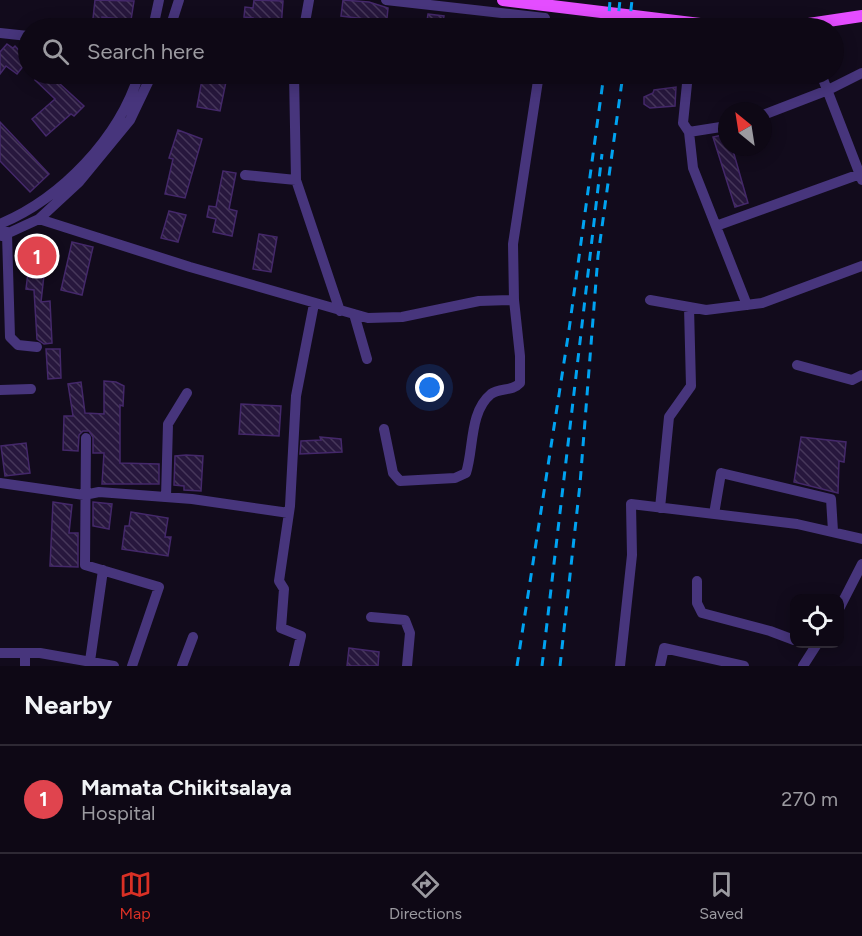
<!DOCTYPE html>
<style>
body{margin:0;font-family:Figtree,sans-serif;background:#1c1622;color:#f1f3f6}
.controls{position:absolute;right:18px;bottom:18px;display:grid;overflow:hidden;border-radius:12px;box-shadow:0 3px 15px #0003}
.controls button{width:54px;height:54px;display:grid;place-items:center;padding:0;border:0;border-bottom:2px solid #2e2934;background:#0e0815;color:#f1f3f6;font:30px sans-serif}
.compass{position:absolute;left:718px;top:102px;width:54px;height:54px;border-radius:50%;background:#0e0815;box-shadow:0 3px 15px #0003;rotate:330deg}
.you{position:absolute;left:430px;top:388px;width:21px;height:21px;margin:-15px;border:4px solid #fff;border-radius:50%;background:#1a73e8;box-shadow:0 0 0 9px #1a73e833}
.badge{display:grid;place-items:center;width:39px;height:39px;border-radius:50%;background:#d93025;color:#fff;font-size:20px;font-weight:700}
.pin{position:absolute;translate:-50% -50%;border:3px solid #fff;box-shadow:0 2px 6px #0006}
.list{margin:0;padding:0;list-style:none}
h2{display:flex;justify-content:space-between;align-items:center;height:78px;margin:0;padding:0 24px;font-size:26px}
h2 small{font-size:20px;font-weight:400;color:#9b9aa0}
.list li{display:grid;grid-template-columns:39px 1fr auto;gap:18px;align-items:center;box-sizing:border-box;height:108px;padding:0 24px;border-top:2px solid #2e2934}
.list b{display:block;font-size:22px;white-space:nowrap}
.list p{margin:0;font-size:20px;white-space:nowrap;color:#9b9aa0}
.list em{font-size:20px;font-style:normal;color:#9b9aa0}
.icon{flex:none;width:33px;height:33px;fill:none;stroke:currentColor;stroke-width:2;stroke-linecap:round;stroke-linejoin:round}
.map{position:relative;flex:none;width:862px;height:666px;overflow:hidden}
.search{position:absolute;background:#0e0815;box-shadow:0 3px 15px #0003;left:18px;right:18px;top:18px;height:66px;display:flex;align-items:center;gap:15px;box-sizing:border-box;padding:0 21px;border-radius:33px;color:#9b9aa0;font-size:22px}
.sheet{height:186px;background:#0e0815}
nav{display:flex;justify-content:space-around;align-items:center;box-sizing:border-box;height:84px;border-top:2px solid #2e2934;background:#0e0815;font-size:16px;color:#9b9aa0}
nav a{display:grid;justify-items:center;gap:3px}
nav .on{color:#d93025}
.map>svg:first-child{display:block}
.building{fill:url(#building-back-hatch);stroke:#44286a;stroke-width:1.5}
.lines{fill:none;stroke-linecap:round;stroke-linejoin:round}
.minor{stroke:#47357c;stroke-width:10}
.major{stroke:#e44dff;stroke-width:12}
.rail{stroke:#00a3f1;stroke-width:3;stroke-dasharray:9 8;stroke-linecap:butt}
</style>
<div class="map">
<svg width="862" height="666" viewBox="0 0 862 666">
<defs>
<pattern id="building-back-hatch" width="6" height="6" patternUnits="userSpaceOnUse" patternTransform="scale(1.5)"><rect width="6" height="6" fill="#27173d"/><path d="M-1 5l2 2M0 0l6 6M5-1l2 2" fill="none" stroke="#46375a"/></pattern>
</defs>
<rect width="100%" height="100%" fill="#120b1c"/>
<path class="building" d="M 95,0 L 134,1 L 131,20 L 102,17 L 101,28 L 92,28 Z
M 254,0 L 283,1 L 281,28 L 252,28 L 253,18 L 244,17 L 245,7 L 253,8 Z
M 343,0 L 369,2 L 388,8 L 386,28 L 373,28 L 373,20 L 341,16 Z
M 428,14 L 444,16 L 442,28 L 426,28 Z
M 7,44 L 13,48 L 15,46 L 28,60 L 17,74 L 6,66 L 0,74 L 0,52 Z
M 41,74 L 49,74 L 84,106 L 74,116 L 71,114 L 46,136 L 32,119 L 55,99 L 35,80 Z
M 203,74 L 227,77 L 220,111 L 197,107 Z
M 676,87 L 675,106 L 650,108 L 644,104 L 644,97 L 653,93 L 654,90 Z
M 0,122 L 49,174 L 30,192 L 0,161 Z
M 178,130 L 202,139 L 185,198 L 165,194 L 173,159 L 169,158 Z
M 727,134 L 727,147 L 732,147 L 748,203 L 735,207 L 713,137 Z
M 223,171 L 236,173 L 229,209 L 237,211 L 232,236 L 213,232 L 216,219 L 207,217 L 209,206 L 216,207 Z
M 169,211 L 186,215 L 178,242 L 161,238 Z
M 259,234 L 277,237 L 271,272 L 253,269 Z
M 72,242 L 93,247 L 82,295 L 61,290 Z
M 31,247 L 47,248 L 41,302 L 50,301 L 52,343 L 44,344 L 37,339 L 34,290 L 26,289 Z
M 46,349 L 60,349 L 61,378 L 48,379 Z
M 104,381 L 116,382 L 124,386 L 123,406 L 120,405 L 120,463 L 159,464 L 159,484 L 102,484 L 104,453 L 93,453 L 93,437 L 89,431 L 83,431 L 79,435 L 78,451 L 63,450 L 64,416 L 73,416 L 68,384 L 81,382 L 85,413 L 104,414 Z
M 241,404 L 281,406 L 279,436 L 239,434 Z
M 320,437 L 341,439 L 342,452 L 300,454 L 301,441 L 321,440 Z
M 801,437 L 846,442 L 844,462 L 839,461 L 838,493 L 794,482 Z
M 26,443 L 30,473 L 5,476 L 1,446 Z
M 186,455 L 203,456 L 201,491 L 184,490 L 184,486 L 174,485 L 175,456 Z
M 53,502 L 72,505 L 69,533 L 78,533 L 78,567 L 50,566 Z
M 93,502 L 112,504 L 109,529 L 93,526 Z
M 131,512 L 168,518 L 165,537 L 171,537 L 168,556 L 122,549 L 125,526 L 129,526 Z
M 349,648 L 379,652 L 378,666 L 347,666 Z"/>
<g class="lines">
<path class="minor" d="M 386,0 L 545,18
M 153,28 L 159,0
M 170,28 L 179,0
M 304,28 L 309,0
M 0,33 L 28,36
M 294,74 L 296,180 L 340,311
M 688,74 L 683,123 L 689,132 L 727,126
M 821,74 L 862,180
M 763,115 L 828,90 L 862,73
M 689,132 L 693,168 L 747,305
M 245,175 L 296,180
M 39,219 L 190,267 L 368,318 L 402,317 L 479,301 L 514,300 L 513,244 L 539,74
M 716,226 L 860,174
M 2,236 L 39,219 L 79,182 L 130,120 L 152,74
M 650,300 L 706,310 L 762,303 L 862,266
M 354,314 L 367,359
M 37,347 L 18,345 L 10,337 L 7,234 L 0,224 C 62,198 119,138 139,74
M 797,365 L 852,380 L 862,375
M 0,390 L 31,389
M 384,429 L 393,473 L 400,481 L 455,478 L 466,473 C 474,449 469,412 491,394 C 500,387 512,392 520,383 L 520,356 L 514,300
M 86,438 L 85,565 L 159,587 L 132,666
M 0,483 L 84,495 L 99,492 L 192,499 L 289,513
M 166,497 L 168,424 L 187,393
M 660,508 L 669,417 L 691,386 L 689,307
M 714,514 L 721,473 L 831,499 L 833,531
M 697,581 L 697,603 L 702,613 L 770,631 L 794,640
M 840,607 L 862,564
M 371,617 L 405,620 L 410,633 L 407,666
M 0,653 L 40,653 L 114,666
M 90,661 L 103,570
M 25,666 L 25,653
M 182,666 L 193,637
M 294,666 L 301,636 L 281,628 L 284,589 L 279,581 L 290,506 L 296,396 L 314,304
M 620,666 L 632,555 L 631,504 L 797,524 L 862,539
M 660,666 L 664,648 L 744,666
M 803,666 L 817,644"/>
<path class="major" d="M 503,0 L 733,28
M 782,28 L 862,16"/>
<path class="rail" d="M 608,28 L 610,0
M 617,28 L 620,0
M 629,28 L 632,0
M 517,666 L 569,330 L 604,74
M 542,666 L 602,154
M 560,666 L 580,484 L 598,256 L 623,74"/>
</g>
</svg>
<div class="controls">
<button><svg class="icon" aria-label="locate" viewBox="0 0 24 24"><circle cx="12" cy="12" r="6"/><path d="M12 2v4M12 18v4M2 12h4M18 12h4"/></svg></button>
</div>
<svg class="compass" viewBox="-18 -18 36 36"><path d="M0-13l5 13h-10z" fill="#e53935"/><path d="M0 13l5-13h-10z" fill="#9b9aa0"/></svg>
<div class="you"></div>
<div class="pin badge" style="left:37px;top:256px;background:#e0444e">1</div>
<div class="search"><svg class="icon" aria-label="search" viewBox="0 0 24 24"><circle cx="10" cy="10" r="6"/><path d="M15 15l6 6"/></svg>Search here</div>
</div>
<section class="sheet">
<h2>Nearby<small></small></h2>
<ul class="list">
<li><span class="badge" style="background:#e0444e">1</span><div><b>Mamata Chikitsalaya</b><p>Hospital</p></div><em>270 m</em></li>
</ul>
</section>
<nav>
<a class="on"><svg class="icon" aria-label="map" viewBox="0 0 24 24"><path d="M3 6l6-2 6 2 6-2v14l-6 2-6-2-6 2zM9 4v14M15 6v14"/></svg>Map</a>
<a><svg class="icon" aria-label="directions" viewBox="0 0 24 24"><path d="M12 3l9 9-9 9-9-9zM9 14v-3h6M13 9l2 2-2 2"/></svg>Directions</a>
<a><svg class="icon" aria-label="saved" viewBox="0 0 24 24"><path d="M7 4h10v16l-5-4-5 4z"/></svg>Saved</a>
</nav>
